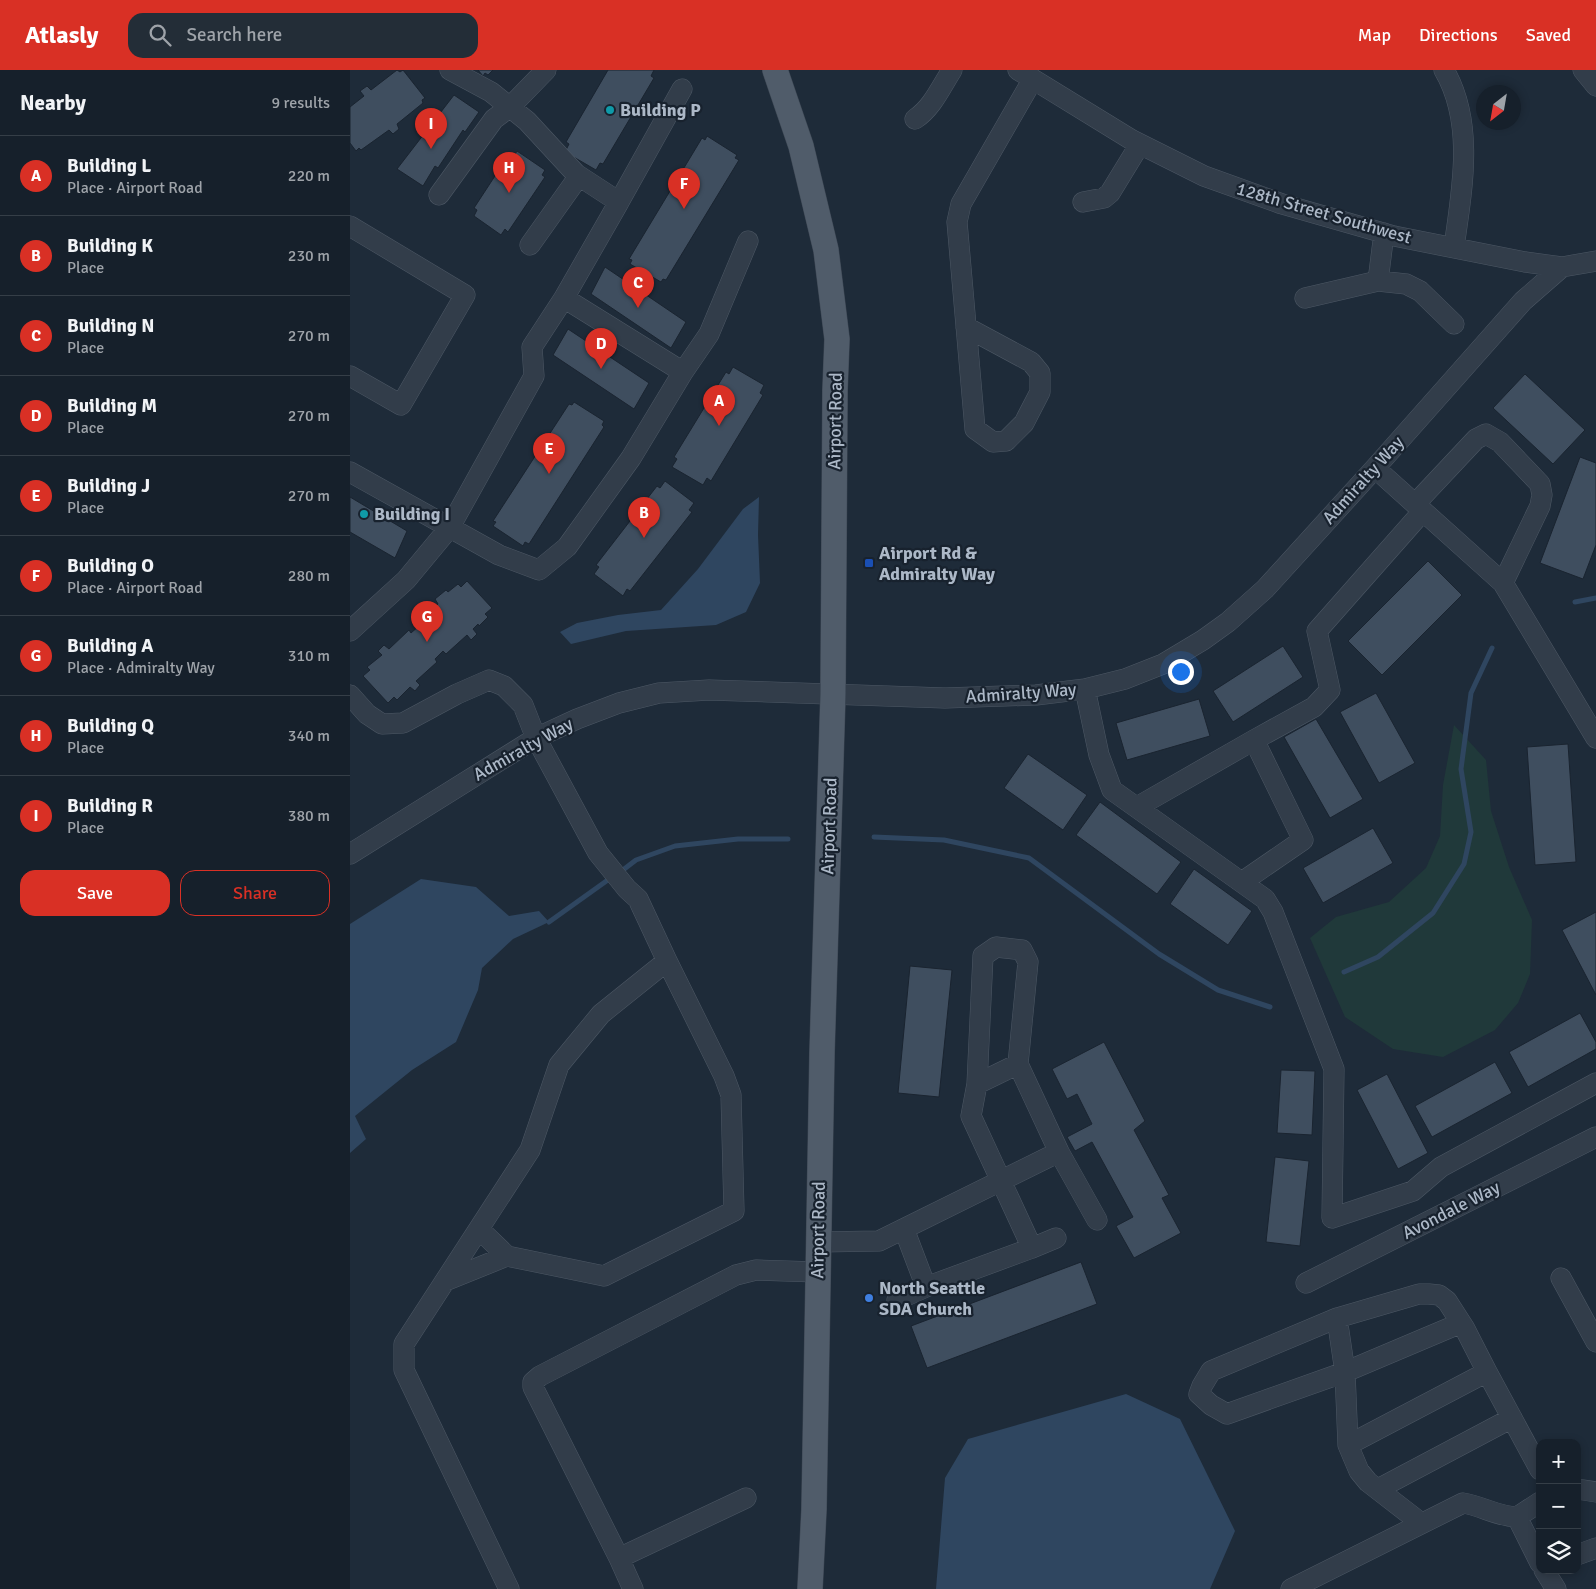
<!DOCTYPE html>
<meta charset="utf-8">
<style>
body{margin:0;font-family:Signika,sans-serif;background:#232d37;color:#f1f3f6}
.controls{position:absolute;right:15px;bottom:15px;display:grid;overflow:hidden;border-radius:10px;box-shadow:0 2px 8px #0003}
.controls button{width:45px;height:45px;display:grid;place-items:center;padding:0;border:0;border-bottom:1px solid #353e47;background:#16202b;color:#f1f3f6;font:25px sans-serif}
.compass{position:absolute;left:1126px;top:15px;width:45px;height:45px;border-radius:50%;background:#16202b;box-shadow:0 2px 8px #0003;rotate:211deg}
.you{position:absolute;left:830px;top:601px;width:18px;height:18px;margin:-12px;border:4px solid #fff;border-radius:50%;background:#1a73e8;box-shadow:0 0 0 8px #1a73e833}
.badge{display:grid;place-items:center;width:32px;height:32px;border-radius:50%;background:#d93025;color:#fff;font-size:16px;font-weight:700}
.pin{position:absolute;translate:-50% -41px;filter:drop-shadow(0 1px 2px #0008)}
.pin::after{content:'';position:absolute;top:26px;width:18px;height:15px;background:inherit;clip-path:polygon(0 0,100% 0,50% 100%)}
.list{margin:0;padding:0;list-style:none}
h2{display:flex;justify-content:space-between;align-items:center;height:65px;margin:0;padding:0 20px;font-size:21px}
h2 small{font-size:16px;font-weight:400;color:#9ea3a9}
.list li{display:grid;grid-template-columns:32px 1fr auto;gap:15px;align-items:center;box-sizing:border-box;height:80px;padding:0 20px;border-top:1px solid #353e47}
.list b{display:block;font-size:19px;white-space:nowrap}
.list p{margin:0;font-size:16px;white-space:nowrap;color:#9ea3a9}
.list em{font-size:16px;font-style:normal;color:#9ea3a9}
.actions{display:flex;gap:10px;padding:15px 20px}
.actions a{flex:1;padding:11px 0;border:1px solid #d93025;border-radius:15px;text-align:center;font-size:18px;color:#d93025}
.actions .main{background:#d93025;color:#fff}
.icon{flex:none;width:28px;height:28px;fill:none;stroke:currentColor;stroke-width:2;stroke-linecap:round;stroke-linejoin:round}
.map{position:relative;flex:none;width:1246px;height:1519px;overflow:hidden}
header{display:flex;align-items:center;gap:30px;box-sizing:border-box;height:70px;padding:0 25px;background:#d93025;color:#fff}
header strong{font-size:24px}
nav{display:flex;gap:28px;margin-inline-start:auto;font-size:18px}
.search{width:350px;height:45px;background:#232d37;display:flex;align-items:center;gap:12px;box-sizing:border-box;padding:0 18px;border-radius:15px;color:#9ea3a9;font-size:19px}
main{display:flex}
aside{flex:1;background:#16202b}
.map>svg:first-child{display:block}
.green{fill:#20393a}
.water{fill:#2f4660}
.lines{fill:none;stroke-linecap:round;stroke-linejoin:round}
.stream{stroke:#2f4660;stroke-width:5}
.building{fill:#3f4e5f;stroke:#1a2430}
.minor-casing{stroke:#4d5865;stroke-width:21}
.major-casing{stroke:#3c4653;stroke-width:26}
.minor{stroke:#323d4a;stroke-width:20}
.major{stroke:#505c6a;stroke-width:25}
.culture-dot{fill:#0f9aa8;stroke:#18222e;stroke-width:2}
.transit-dot{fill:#1a4fb4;stroke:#18222e;stroke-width:2}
.shop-dot{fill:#3f7fe0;stroke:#18222e;stroke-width:2}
.labels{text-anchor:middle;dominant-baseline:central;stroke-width:4.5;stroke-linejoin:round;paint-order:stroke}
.poi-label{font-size:18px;font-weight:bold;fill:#acb8c7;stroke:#18222e;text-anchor:start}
.street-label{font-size:18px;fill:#acb8c7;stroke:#18222e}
</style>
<header>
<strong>Atlasly</strong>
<div class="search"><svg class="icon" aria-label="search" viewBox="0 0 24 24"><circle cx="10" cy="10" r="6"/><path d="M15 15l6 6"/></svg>Search here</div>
<nav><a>Map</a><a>Directions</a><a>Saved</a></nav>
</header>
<main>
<aside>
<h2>Nearby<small>9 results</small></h2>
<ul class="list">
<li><span class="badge">A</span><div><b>Building L</b><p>Place · Airport Road</p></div><em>220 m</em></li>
<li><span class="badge">B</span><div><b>Building K</b><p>Place</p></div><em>230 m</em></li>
<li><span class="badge">C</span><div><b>Building N</b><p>Place</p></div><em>270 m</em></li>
<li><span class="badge">D</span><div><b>Building M</b><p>Place</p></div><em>270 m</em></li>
<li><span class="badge">E</span><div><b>Building J</b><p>Place</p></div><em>270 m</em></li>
<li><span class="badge">F</span><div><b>Building O</b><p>Place · Airport Road</p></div><em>280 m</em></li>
<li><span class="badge">G</span><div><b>Building A</b><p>Place · Admiralty Way</p></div><em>310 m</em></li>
<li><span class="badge">H</span><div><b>Building Q</b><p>Place</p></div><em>340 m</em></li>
<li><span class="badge">I</span><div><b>Building R</b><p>Place</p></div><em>380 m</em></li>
</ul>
<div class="actions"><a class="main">Save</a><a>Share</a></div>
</aside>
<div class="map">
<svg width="1246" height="1519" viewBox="0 0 1246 1519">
<rect width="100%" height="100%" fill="#1e2b39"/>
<path class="green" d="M 1104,655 L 1136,690 L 1141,741 L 1159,797 L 1182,850 L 1180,904 L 1168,933 L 1145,960 L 1093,987 L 1043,979 L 995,947 L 960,868 L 986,847 L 1039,832 L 1076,798 L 1090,766 L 1093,715 Z"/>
<path class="water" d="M 409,427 L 408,465 L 410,513 L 396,542 L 366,555 L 276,561 L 221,574 L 210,562 L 227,553 L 268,545 L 311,540 L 348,499 L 393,439 Z
M 71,809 L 126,817 L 159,846 L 189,841 L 199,852 L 163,869 L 132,898 L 128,920 L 106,972 L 62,1000 L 5,1046 L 16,1069 L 0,1083 L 0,854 Z
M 776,1324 L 830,1349 L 885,1461 L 860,1519 L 586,1519 L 595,1408 L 618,1369 Z"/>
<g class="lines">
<path class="stream" d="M 1225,532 L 1246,528
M 524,767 L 594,770 L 679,788 L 809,884 L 868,920 L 920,937
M 269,803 L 286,790 L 325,776 L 388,769 L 438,769
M 199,852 L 262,807
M 994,902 L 1028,887 L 1083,843 L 1114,794 L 1121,762 L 1111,699 L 1121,623 L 1142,578"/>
</g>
<path class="building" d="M 47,0 L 50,2 L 53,0 L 75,28 L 72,30 L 73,33 L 47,54 L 49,59 L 43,64 L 39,60 L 11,80 L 9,78 L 6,81 L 0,73 L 0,37 L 14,26 L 10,21 L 17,16 L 21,20 Z
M 128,0 L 143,0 L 138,5 L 135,3 L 133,6 Z
M 258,0 L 304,0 L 301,6 L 304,8 L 253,94 L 250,93 L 246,100 L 215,82 L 219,74 L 216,72 Z
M 104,25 L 129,42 L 115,62 L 113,60 L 88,98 L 85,96 L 73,116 L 47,99 Z
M 357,66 L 387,85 L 385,88 L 389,90 L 316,210 L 313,209 L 311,212 L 280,194 L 282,190 L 279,189 L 352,68 L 355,70 Z
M 167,81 L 195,100 L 192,105 L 195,107 L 158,162 L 155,159 L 151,165 L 124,146 L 127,140 L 124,138 L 160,83 L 164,86 Z
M 255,197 L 336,252 L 321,278 L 241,224 Z
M 218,259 L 299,313 L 284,339 L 203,285 Z
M 383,297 L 414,315 L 410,323 L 413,325 L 361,411 L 357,408 L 353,415 L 322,397 L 327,389 L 324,387 L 376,302 L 379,304 Z
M 1175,304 L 1235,360 L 1203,394 L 1143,338 Z
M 224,332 L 254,351 L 252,355 L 254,357 L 179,474 L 175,472 L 173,476 L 143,456 L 146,452 L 143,451 L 219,334 L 222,335 Z
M 1230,387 L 1246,393 L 1246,475 L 1233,509 L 1190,493 Z
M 315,411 L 344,433 L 339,440 L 342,442 L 280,521 L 277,519 L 273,526 L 244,504 L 249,497 L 246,495 L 307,416 L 310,418 Z
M 0,427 L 57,461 L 45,488 L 0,462 Z
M 1078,491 L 1112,525 L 1032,605 L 998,571 Z
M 117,511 L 142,538 L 135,544 L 138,547 L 129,556 L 128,554 L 123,559 L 127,564 L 121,570 L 117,565 L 96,584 L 93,581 L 85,589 L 87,592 L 66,611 L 70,615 L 65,621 L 60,617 L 47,630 L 44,627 L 38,633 L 13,606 L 20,600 L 17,597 L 32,585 L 28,581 L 34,575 L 39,579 L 59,560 L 61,563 L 70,555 L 67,553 L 88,534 L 85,529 L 96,520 L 98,522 L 108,514 L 111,517 Z
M 933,576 L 953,607 L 883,652 L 863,621 Z
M 1026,623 L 1065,693 L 1029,713 L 990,642 Z
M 849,629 L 860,666 L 777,690 L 766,653 Z
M 966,649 L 1013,729 L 980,748 L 934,667 Z
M 1218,674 L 1226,792 L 1185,795 L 1177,677 Z
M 678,684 L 737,725 L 713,760 L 654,718 Z
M 750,732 L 831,792 L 807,824 L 726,765 Z
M 1023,758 L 1043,793 L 973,833 L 953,798 Z
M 844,799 L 902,841 L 878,875 L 820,834 Z
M 1246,842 L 1246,925 L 1212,860 Z
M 560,896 L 602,900 L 589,1027 L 548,1023 Z
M 1230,943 L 1246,972 L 1246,979 L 1178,1017 L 1159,982 Z
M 754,972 L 795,1051 L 784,1060 L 819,1125 L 812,1128 L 831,1163 L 784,1188 L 766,1156 L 783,1147 L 742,1072 L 725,1081 L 717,1067 L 742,1054 L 727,1024 L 717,1029 L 702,999 Z
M 1145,992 L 1162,1023 L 1082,1067 L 1065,1036 Z
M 931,1000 L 965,1001 L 962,1065 L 927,1063 Z
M 1037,1004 L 1078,1083 L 1048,1099 L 1007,1020 Z
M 925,1087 L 959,1091 L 950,1176 L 916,1172 Z
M 731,1192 L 747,1234 L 577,1298 L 561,1256 Z"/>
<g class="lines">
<defs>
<path id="minor" d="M 668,0 L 782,70 L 854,106 L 932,134 L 1044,166 L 1175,192 L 1212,197 L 1246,191
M 1094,0 C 1125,53 1112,120 1104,177
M 1233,0 L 1246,16
M 565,49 C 582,38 591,17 602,0
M 89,125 L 144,49 L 160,37 L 196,0
M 269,132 L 332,19
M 733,132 L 754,128 L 760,123 L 790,74
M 0,156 L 115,225 L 51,335 L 0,306
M 180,175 L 229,106
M 1028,211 L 1056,214 L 1070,221 L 1104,254
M 214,228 L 333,302
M 955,228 L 1028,211 L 1034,163
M 616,257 L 681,292 L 690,303 L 690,322 L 674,353 L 656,371 L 643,372 L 625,359 L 607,152 L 611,134 L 683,9
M 1025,398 L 1153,513 L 1246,668
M 0,402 L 149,485 L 189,500 L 217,477 L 281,388 L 333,302 L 359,264 L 398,171
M 1065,434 L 1126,369 L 1136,364 L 1150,372 L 1190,414 L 1192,425 L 1190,436 L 1153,513
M 0,561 L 56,510 L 100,457 L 184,306 L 182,277 L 214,228 L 269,132 L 226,104 L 177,51 L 141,22 L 100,0
M 735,619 L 749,685 L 762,720 L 915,829 L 923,842 L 984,999 L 982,1148 L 1063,1121 L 1091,1097 L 1246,1013
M 0,625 L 17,644 L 32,654 L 53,653 L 107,624 L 139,610 L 154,616 L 173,635 L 186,668 L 248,783 L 277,819 L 288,829 L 317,891 L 251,944 L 209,995 L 180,1080 L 54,1274 L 54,1300 L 159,1519
M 787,737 L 904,670 L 964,637 L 980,620 L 967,561 L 1073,441
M 0,784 L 186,668 L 227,649 L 269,633 L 309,623 L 359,620 L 595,628 L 686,625 L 735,619 L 775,609 L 813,594 L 853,570 L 878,552 L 915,519 L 1025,398 L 1173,231 L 1212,197
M 892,812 L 953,770 L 904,670
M 627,1014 L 668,994
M 129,1159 L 157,1186 L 254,1206 L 384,1141 L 381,1025 L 374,1006 L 317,891
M 554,1159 L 576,1217 L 682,1178 L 621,1046 L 627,1014 L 633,886 L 646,877 L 672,880 L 678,892 L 668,994 L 709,1082
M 468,1172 L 529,1171 L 709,1082 L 747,1150
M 682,1178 L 706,1168
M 1211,1208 L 1246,1272
M 95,1211 L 157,1186
M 956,1213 L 1246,1067
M 547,1230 L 576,1217
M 987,1248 L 995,1302 L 1111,1253
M 1137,1302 L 1115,1259 L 1097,1231 L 1089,1225 L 1079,1224 L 1069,1224 L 987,1248 L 861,1301 L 852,1316 L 849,1324 L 861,1335 L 877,1344 L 995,1302 L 998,1375 L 1137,1302 L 1190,1400
M 998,1375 L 1009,1401 L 1018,1412 L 1071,1453
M 1028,1419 L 1162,1348
M 1227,1419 L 1246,1422
M 1190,1432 L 1167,1447 L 1190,1493
M 1227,1485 L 1246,1478
M 269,1488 L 396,1428
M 1194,1500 L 1206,1519
M 283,1519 L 269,1488 L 183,1317 L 183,1312 L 190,1306 L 386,1205 L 406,1200 L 467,1202
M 941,1519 L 1113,1433 C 1132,1436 1146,1446 1167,1447"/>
<path id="major" d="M 425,0 L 451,76 L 476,180 L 487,269 L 485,320 L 483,624 L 472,983 L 464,1439 L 460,1519"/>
</defs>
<use href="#minor" class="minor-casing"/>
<use href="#major" class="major-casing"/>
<use href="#minor" class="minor"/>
<use href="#major" class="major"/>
</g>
<g class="culture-dot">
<circle cx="260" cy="40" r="5"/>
<circle cx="14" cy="444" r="5"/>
</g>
<rect class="transit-dot" x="514" y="488" width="10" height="10" rx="2.5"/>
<circle class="shop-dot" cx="519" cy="1228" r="5"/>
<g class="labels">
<g class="poi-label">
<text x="270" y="40">Building P</text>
<text x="24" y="444">Building I</text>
<text x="529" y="483">Airport Rd &amp;<tspan x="529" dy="21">Admiralty Way</tspan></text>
<text x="529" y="1218">North Seattle<tspan x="529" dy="21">SDA Church</tspan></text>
</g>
<g class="street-label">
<text transform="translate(974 143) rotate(16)">128th Street Southwest</text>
<text transform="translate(485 351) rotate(-89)">Airport Road</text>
<text transform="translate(1013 410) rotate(-48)">Admiralty Way</text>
<text transform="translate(671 623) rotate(-4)">Admiralty Way</text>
<text transform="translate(173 679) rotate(-29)">Admiralty Way</text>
<text transform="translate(479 756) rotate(-88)">Airport Road</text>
<text transform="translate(1101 1140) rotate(-27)">Avondale Way</text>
<text transform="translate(468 1160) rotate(-89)">Airport Road</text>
</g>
</g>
</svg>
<div class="controls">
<button>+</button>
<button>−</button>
<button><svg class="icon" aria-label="layers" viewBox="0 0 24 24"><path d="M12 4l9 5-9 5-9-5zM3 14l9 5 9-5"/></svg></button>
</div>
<svg class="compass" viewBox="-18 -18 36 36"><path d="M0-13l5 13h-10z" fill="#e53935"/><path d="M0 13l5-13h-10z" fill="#9ea3a9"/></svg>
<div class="you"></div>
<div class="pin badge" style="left:369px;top:356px">A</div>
<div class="pin badge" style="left:294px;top:468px">B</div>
<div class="pin badge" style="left:288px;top:238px">C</div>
<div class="pin badge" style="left:251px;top:299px">D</div>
<div class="pin badge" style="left:199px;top:404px">E</div>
<div class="pin badge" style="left:334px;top:139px">F</div>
<div class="pin badge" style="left:77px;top:572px">G</div>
<div class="pin badge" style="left:159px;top:123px">H</div>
<div class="pin badge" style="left:81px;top:79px">I</div>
</div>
</main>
